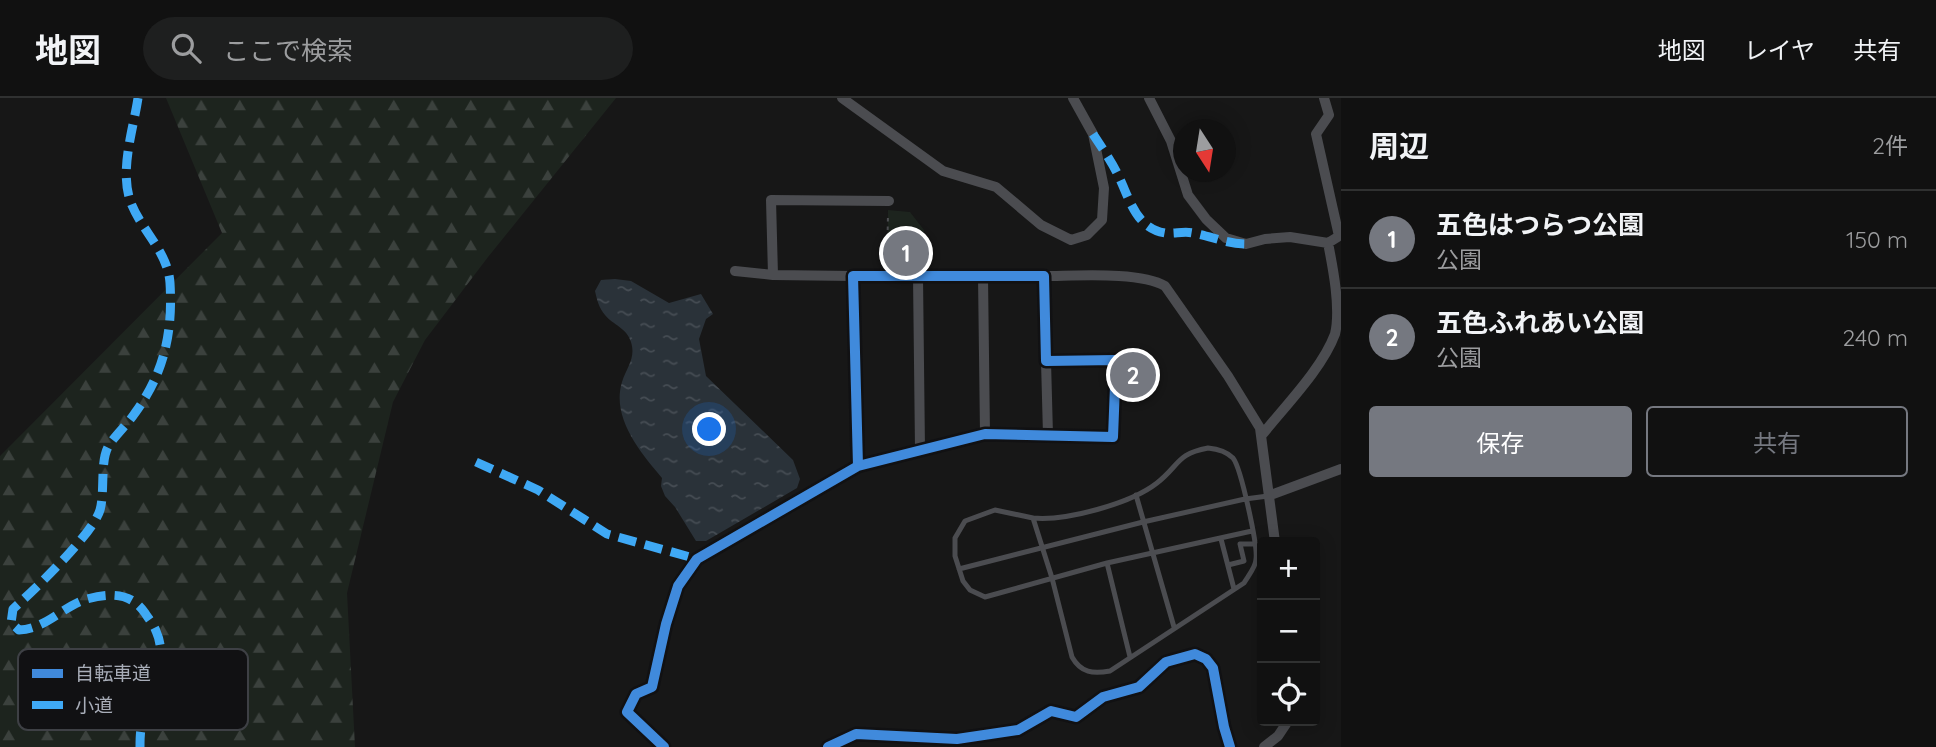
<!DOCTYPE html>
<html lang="ja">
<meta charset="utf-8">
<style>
body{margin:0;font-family:Quicksand,"Noto Sans JP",sans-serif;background:#1e1f1f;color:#f1f3f6}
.controls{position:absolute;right:21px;bottom:21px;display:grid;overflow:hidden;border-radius:7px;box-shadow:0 4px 18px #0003}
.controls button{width:63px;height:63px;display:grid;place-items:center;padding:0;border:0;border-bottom:2px solid #303131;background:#111;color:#f1f3f6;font:35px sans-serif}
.compass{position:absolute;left:1173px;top:21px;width:63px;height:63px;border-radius:50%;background:#111;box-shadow:0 4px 18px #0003;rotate:168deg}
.you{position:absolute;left:710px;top:332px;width:24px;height:24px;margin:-18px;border:5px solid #fff;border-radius:50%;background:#1a73e8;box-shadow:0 0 0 10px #1a73e833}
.badge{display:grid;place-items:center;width:46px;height:46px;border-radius:50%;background:#757880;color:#fff;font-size:23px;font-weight:700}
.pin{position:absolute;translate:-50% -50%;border:4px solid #fff;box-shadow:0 2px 7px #0006}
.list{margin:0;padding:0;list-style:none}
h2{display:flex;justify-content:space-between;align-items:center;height:91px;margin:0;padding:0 28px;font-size:30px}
h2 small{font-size:23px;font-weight:400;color:#9c9d9f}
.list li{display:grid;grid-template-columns:46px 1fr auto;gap:21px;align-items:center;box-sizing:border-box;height:98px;padding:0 28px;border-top:2px solid #303131}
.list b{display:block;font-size:26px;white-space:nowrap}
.list p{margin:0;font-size:23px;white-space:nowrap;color:#9c9d9f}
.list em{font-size:23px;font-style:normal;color:#9c9d9f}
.actions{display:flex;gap:14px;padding:21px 28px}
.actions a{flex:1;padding:16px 0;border:2px solid #757880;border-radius:7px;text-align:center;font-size:24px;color:#757880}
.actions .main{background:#757880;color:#fff}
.icon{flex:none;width:38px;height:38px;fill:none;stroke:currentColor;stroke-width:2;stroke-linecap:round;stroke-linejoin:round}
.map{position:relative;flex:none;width:1341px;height:649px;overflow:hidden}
header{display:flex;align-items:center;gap:42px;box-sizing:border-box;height:98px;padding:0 35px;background:#111;border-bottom:2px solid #303131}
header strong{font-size:33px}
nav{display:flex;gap:38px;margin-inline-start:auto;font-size:24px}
.search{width:490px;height:63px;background:#1e1f1f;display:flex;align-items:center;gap:18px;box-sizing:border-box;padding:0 24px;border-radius:38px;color:#9c9d9f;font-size:26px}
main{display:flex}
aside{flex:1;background:#111}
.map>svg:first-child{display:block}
.green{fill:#1d241e}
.forest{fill:url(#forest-firs)}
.water{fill:url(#water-ripples)}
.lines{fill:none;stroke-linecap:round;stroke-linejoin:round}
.path{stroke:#4d4e52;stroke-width:2;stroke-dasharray:3.5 5;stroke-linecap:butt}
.lane{stroke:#4b4c50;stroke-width:5}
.street{stroke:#4b4c50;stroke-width:10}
.quiet{stroke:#3fa9f5;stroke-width:9;stroke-dasharray:18 9;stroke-linecap:butt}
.cycleway-casing{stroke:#111113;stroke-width:15}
.cycleway{stroke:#408adc;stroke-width:10}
.key{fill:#111113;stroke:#3e4045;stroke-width:2}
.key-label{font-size:19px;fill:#a8adb8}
</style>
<header>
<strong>地図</strong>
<div class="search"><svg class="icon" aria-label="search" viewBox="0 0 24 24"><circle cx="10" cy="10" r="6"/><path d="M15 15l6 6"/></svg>ここで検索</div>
<nav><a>地図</a><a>レイヤ</a><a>共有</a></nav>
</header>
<main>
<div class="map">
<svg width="1341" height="649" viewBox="0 0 1341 649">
<defs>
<pattern id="forest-firs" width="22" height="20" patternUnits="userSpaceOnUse" patternTransform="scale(1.75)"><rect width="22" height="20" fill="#1d241e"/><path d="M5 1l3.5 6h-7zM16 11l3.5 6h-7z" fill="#3b413d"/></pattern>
<pattern id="water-ripples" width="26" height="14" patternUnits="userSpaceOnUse" patternTransform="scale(1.75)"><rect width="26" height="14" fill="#2a3239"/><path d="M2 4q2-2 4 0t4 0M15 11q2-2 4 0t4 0" fill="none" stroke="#464d54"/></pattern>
</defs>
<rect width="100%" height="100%" fill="#171717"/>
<path class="green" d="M 888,112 L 910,114 L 924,132 L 925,178 L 887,178 Z
M 1151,260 L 1150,292 L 1115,292 L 1116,262 Z"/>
<path class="forest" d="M 166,0 L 616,0 L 488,159 L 425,242 L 393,304 L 347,495 L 355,649 L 0,649 L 0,358 L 222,135 Z"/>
<path class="water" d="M 615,181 L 631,183 L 669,205 L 701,196 L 713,216 L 706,221 L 699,241 L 706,278 L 793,362 L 800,381 L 797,390 L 706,443 L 696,443 L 675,409 L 665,398 L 661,388 L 662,380 C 641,355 611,320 622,284 C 627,269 636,260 631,244 C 627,230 613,227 605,217 C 599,210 597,202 595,193 L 601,182 Z"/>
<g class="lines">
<path class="path" d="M 887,166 L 888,116"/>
<path class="lane" d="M 1208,350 C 1218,351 1226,353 1233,360 C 1241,370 1258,448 1256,461 C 1256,469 1248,478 1244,485 L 1110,573 C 1093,576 1081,575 1072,559 L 1052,480 L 1033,420 C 1066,423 1130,406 1157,385 C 1180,367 1176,356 1208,350 Z
M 1136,397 L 1174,529
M 1033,420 L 995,412 L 965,423 L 955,440 L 955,458 L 963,483 L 970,492 L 985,499 L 1107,465 L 1252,433
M 1221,441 L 1234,491
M 1107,465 L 1130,559
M 1228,467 L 1244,463 L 1240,446 L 1256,446
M 959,471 L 1143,424 L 1245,401 L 1268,398"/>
<path class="street" d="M 842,0 L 943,73 L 996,89 L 1041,127 L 1071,142 L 1087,137 L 1102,122 L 1104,90 L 1093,36 L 1073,0
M 1149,0 L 1171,43 L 1188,97 L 1206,121 L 1226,140 L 1246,146 L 1265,141 L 1290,139 L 1328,145 L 1341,137
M 1324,0 L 1329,17 L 1316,36 L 1339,138
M 735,173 L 773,177 L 853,178
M 773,177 L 771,102 L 889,103
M 853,178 L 1044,178 L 1046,263 L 1116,262 L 1113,339 L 985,336 L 858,368 Z
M 918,178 L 920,352
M 983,178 L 985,336
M 1044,178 C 1074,178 1140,173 1165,188 L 1228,278 L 1260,330 L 1275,444
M 1046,263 L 1048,337
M 1262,337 C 1285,308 1322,271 1335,236 C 1341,211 1333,170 1328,145
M 1268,398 L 1341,371
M 664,649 L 627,614 L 636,596 L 652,589 L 666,526 L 678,488 L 697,461 L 858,368
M 828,649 L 856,636 L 957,641 L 1018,632 L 1051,613 L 1076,619 L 1103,599 L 1139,589 L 1166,564 L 1195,556 L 1206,561 L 1213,570 L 1224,629 L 1230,649
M 1264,649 L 1278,638 L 1288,623"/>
<path class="quiet" d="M 138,0 C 133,33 119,73 131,105 C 142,133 168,154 170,185 C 173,235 164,275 135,315 C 127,327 115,337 108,349 C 100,364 105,394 100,412 C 93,436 34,492 13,511 L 11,525 L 19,532 C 46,531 63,508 87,501 C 109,495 131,494 145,515 C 148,520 154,527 156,533 C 170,564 149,598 142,627 C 140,634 140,642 140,649
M 1093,36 C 1102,50 1112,64 1119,79 C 1130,102 1136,130 1165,135 C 1174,136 1184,133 1193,135 C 1211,138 1227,146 1246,146
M 476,364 L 538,392 L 607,436 L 697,461"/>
<defs>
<path id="cycleway" d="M 853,178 L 1044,178 L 1046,263 L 1116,262 L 1113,339 L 985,336 L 858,368 Z
M 664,649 L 627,614 L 636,596 L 652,589 L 666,526 L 678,488 L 697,461 L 858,368
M 828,649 L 856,636 L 957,641 L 1018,632 L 1051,613 L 1076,619 L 1103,599 L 1139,589 L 1166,564 L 1195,556 L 1206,561 L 1213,570 L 1224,629 L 1230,649"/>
</defs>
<use href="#cycleway" class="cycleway-casing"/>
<use href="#cycleway" class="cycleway"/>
</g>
<rect x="18" y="551" width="230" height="81" rx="10" class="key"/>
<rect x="32" y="571" width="31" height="9" fill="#408adc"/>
<rect x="32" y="603" width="31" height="8" fill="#3fa9f5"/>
<g class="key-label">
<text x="75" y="582">自転車道</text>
<text x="75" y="614">小道</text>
</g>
</svg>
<div class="controls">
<button>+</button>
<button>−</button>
<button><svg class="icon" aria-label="locate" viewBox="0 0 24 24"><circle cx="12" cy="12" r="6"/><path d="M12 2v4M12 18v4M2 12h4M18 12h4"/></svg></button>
</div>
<svg class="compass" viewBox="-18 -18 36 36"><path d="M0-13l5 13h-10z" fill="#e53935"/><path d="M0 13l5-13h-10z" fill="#9c9d9f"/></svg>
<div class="you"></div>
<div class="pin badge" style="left:906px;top:155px">1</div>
<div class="pin badge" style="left:1133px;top:277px">2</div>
</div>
<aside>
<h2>周辺<small>2件</small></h2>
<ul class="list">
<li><span class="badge">1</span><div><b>五色はつらつ公園</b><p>公園</p></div><em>150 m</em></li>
<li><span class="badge">2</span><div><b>五色ふれあい公園</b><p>公園</p></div><em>240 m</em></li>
</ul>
<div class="actions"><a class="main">保存</a><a>共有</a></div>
</aside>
</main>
